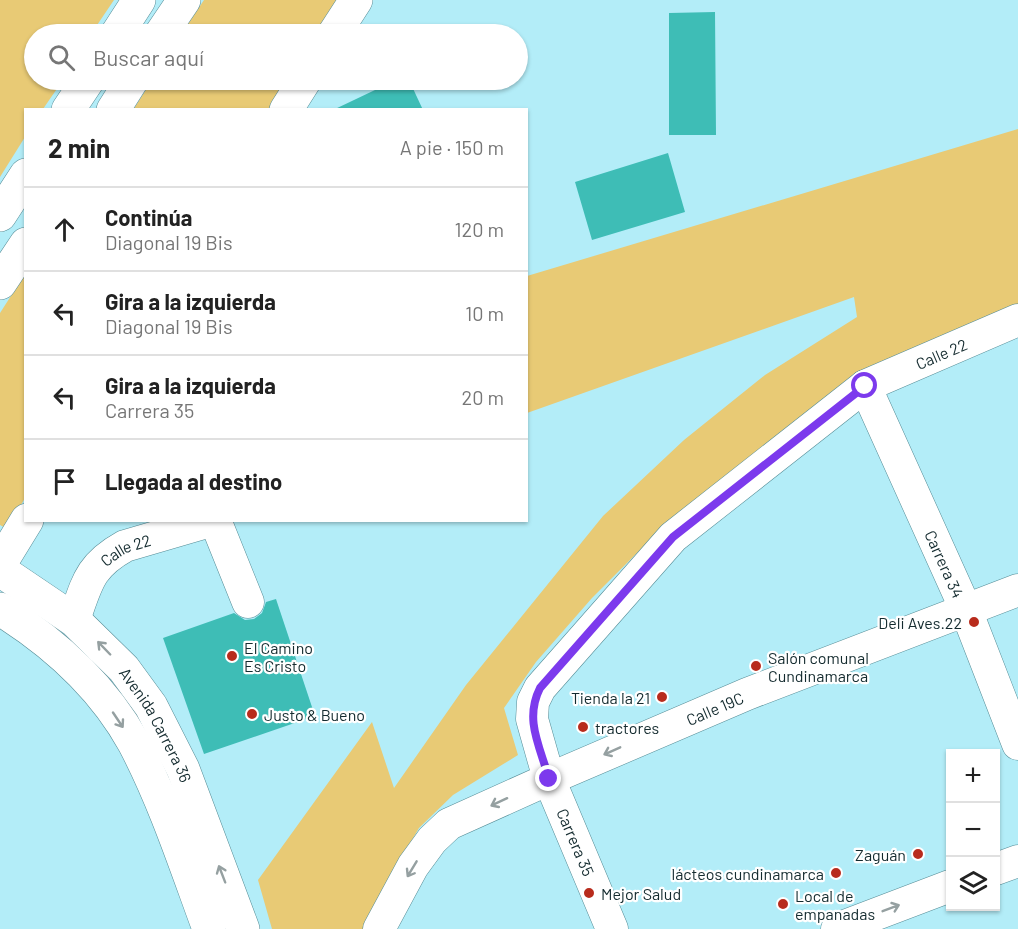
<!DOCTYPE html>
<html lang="es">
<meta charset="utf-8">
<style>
body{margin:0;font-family:Barlow,sans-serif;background:#f2f2f2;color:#222}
.controls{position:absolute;right:18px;bottom:18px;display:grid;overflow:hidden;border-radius:0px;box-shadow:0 2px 4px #0004}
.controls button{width:54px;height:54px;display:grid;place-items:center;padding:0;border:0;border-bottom:2px solid #e0e0e0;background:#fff;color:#222;font:30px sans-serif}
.stop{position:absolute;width:18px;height:18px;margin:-14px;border:4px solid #7c3aed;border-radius:50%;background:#fff}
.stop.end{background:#7c3aed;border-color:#fff;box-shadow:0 2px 6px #0008}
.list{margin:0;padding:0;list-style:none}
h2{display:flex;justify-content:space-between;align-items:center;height:78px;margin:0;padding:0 24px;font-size:26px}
h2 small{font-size:20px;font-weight:400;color:#767676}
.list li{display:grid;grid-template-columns:39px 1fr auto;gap:18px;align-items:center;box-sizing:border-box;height:84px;padding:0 24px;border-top:2px solid #e0e0e0}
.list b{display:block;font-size:22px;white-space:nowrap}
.list p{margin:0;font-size:20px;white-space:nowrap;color:#767676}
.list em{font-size:20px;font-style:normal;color:#767676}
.icon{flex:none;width:33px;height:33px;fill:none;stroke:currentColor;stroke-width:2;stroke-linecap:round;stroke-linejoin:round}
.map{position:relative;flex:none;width:1018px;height:929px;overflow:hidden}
.search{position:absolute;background:#fff;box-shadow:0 2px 4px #0004;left:24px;top:24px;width:504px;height:66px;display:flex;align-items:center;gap:15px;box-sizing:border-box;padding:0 21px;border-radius:33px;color:#767676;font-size:22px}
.panel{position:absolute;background:#fff;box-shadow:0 2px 4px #0004;left:24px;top:108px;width:504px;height:414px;border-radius:0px}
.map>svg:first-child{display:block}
.green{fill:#e8ca75}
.building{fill:#3ebdb6}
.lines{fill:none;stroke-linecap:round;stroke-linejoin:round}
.minor-casing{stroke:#558c96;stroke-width:33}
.major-casing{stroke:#558c96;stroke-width:34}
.highway-casing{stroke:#558c96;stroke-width:34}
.minor{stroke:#fff;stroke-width:32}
.major{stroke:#fff;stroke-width:33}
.highway{stroke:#fff;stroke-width:33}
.oneway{stroke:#95a0a1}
.route{stroke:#7c3aed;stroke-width:8}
.poi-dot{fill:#b82b1c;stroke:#fff;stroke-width:2}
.labels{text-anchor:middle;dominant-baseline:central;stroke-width:4.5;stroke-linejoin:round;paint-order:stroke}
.street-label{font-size:16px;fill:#142b2f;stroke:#fff}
.poi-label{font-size:16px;fill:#142b2f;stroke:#fff;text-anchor:start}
</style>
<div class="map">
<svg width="1018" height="929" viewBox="0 0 1018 929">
<rect width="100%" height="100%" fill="#b3edf8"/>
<path class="green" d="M 0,0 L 114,0 L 91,34 L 34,34 L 34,80 L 63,80 L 43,109 L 26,110 L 25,137 L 0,177 Z
M 204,0 L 339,0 L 317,34 L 181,34 Z
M 152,80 L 288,80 L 269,109 L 133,110 Z
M 1018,129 L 1018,304 L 927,343 L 725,478 L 646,544 L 592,598 L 536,662 L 504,708 L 518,755 L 453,795 L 419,828 L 387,883 L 364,929 L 272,929 L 258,880 L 372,722 L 394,788 L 466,685 L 603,516 L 684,440 L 765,375 L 857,317 L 854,297 L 527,413 L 527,276 Z
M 25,274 L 25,498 L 7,529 L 0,525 L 0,313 Z"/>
<path class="building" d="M 715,12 L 716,135 L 669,135 L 669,13 Z
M 396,80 L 409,80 L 423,110 L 333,110 Z
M 668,153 L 685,212 L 592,240 L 575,182 Z
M 276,599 L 315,716 L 204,754 L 163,638 L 234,613 L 245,620 L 254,619 L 262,613 L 266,602 Z"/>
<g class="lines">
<defs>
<g id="minor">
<path id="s1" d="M 865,386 L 966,610 L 1018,744"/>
<path d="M 215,520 L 248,602"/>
<path id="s2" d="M 74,620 C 87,583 89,566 125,546 L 214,520"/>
<path d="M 996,869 L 1018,861"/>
<path id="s3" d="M 379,929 L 413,866 L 432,840 L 449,824 L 549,779 L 747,694 L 1018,590"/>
<path id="s4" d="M 612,929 L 549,779 L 532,719 L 533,702 L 540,688 L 673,537 L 865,386 L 1018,320"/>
<path d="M 837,929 L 950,886"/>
</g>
<g id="major">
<path id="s5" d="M 0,570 L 74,620 L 124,669 L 151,706 L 183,769 L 243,929"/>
<path d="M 0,609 C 53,642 103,687 134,743 C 165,802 186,867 209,929"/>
</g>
<path id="highway" d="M 117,34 L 139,0
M 161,34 L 184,0
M 334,34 L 356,0
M 68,110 L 88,80
M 113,110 L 132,80
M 286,110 L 305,80
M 0,215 L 26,175
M 0,283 L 26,244
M 0,564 L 27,520"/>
</defs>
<use href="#minor" class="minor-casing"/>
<use href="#major" class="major-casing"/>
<use href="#highway" class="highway-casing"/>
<use href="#minor" class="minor"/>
<use href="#major" class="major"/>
<use href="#highway" class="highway"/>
</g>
<defs><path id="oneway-shaft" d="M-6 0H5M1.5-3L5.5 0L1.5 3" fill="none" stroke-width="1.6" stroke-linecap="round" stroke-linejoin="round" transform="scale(1.5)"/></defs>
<g class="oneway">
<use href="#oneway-shaft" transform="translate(104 648) rotate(-134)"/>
<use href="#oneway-shaft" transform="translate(118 720) rotate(56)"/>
<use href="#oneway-shaft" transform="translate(612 751) rotate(156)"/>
<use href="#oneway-shaft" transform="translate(499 802) rotate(155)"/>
<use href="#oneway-shaft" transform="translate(412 869) rotate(121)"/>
<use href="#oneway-shaft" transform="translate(222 874) rotate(-111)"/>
<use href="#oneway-shaft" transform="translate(891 908) rotate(-21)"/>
</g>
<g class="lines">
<path class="route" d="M 549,779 C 540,746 524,720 540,688 L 673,537 L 865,386"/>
</g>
<g class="poi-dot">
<circle cx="974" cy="622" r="6"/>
<circle cx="232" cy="656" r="6"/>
<circle cx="756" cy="666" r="6"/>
<circle cx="662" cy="697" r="6"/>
<circle cx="252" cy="714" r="6"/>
<circle cx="583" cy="727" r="6"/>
<circle cx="918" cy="854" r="6"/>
<circle cx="836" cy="873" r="6"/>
<circle cx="589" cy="893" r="6"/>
<circle cx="783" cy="904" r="6"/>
</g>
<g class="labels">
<g class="street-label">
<text stroke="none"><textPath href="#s4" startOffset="786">Calle 22</textPath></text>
<text stroke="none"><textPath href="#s2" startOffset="92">Calle 22</textPath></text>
<text stroke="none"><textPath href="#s1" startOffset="195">Carrera 34</textPath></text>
<text stroke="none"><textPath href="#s3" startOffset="417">Calle 19C</textPath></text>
<text stroke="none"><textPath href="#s5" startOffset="224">Avenida Carrera 36</textPath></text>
<text transform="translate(576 842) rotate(67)">Carrera 35</text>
</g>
<g class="poi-label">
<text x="962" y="622" text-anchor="end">Deli Aves.22</text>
<text x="244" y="647">El Camino<tspan x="244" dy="18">Es Cristo</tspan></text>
<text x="768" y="657">Salón comunal<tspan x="768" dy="18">Cundinamarca</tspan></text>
<text x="650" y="697" text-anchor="end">Tienda la 21</text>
<text x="264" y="714">Justo &amp; Bueno</text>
<text x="595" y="727">tractores</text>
<text x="906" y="854" text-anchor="end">Zaguán</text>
<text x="824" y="873" text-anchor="end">lácteos cundinamarca</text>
<text x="601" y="893">Mejor Salud</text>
<text x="795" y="895">Local de<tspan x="795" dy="18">empanadas</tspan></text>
</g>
</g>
</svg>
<div class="controls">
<button>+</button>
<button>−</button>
<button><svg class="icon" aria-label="layers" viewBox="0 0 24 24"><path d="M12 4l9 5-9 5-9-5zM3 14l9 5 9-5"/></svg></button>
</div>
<div class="stop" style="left:865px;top:386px"></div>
<div class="stop end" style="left:549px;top:779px"></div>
<div class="search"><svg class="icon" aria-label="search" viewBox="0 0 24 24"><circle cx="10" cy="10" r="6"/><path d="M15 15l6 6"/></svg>Buscar aquí</div>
<section class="panel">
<h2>2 min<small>A pie · 150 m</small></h2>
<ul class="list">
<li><svg class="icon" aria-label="ahead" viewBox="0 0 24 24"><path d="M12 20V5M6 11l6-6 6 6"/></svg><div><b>Continúa</b><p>Diagonal 19 Bis</p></div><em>120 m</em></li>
<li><svg class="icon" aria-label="left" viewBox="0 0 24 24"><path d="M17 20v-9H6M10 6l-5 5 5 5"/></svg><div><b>Gira a la izquierda</b><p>Diagonal 19 Bis</p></div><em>10 m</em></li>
<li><svg class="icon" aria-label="left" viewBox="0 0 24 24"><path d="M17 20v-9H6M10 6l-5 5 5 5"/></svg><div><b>Gira a la izquierda</b><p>Carrera 35</p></div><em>20 m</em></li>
<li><svg class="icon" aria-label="arrive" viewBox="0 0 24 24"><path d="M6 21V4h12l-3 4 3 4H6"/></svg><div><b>Llegada al destino</b></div></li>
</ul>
</section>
</div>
